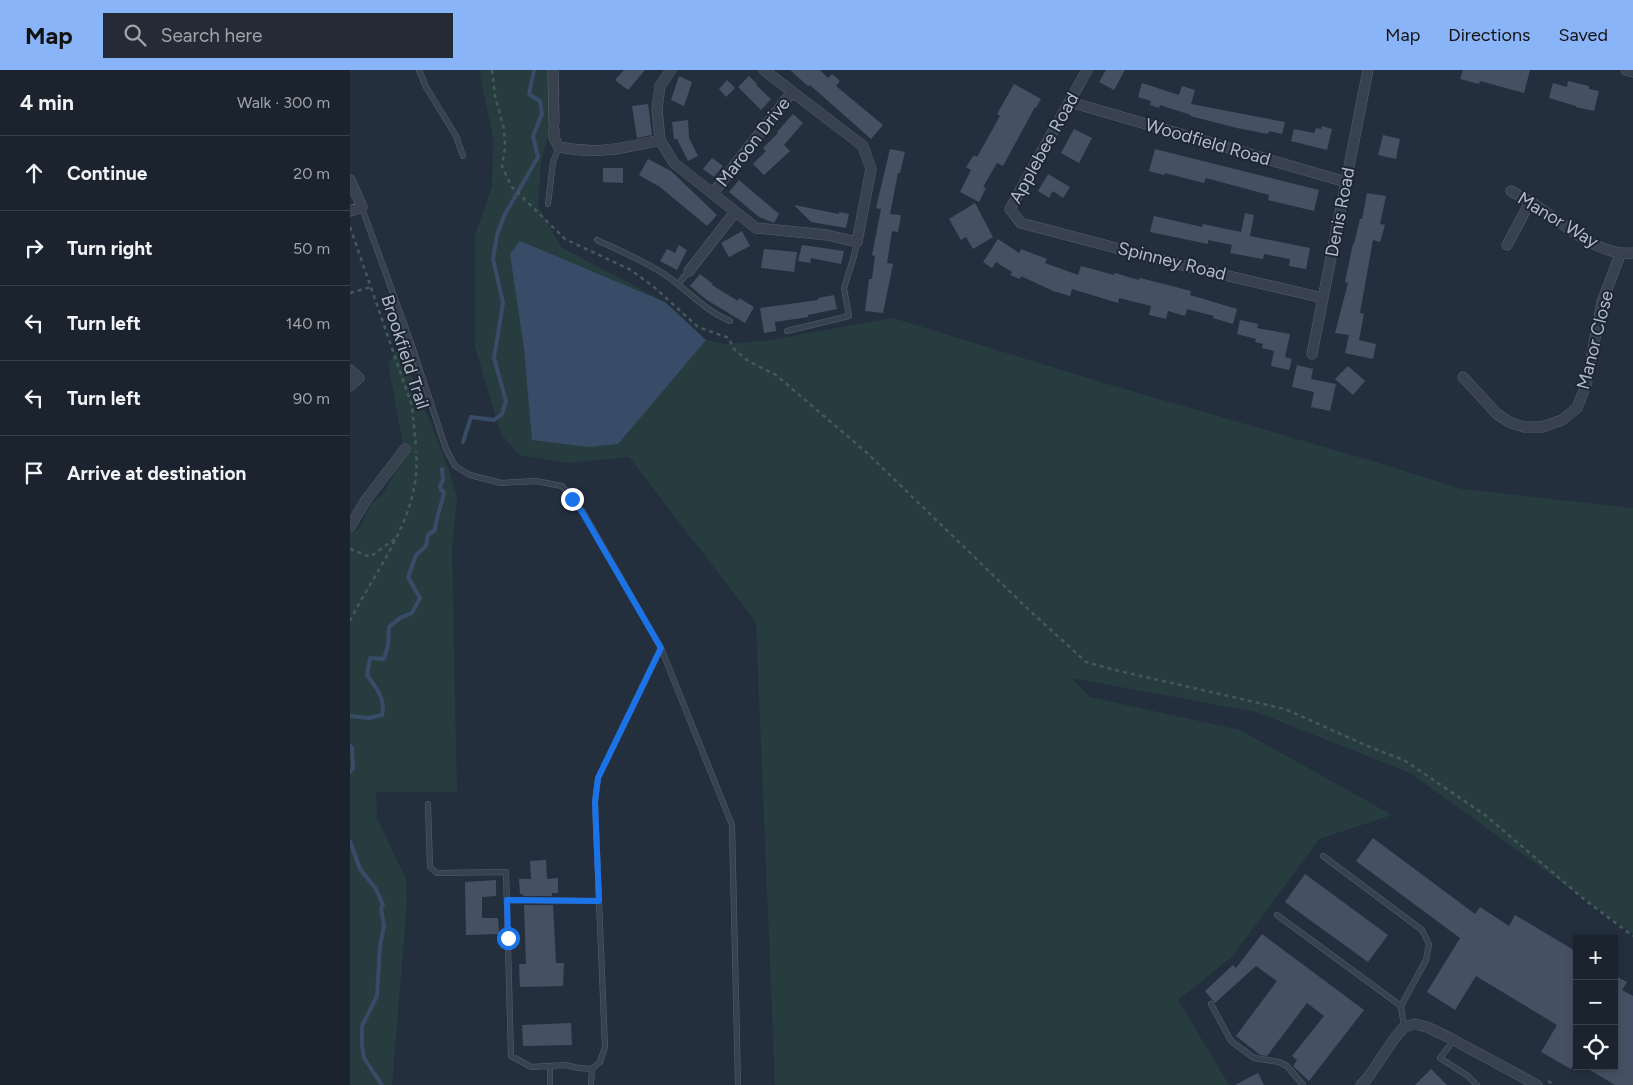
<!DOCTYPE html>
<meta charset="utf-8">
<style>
body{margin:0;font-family:Figtree,sans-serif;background:#242b36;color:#f1f3f6}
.controls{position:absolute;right:15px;bottom:15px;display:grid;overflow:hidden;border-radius:0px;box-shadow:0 2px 8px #0003}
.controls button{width:45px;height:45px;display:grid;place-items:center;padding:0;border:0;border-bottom:1px solid #39404a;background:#1b232e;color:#f1f3f6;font:25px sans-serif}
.stop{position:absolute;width:15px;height:15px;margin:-11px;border:4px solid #1a73e8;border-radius:50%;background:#fff}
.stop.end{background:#1a73e8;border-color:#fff;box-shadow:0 1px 5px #0008}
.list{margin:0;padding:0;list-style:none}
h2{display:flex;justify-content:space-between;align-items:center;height:65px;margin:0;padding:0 20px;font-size:21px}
h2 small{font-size:16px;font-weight:400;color:#a0a4aa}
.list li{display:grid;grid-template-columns:32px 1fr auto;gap:15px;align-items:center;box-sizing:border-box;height:75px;padding:0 20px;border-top:1px solid #39404a}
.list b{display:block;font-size:19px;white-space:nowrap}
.list em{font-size:16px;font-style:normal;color:#a0a4aa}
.icon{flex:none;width:28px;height:28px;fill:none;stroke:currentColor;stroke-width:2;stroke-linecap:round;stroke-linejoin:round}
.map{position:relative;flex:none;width:1283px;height:1015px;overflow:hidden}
header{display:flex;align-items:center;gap:30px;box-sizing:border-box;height:70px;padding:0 25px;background:#8ab4f8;color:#111}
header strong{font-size:24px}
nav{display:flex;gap:28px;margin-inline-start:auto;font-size:18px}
.search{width:350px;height:45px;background:#242b36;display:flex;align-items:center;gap:12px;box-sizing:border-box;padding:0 18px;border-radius:0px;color:#a0a4aa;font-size:19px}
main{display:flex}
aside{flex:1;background:#1b232e}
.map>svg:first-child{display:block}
.green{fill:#263c3f}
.water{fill:#394c67}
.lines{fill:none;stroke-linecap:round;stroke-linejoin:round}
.stream{stroke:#394c67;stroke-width:4}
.building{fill:#455162}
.lane-casing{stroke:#565f6c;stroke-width:6}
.street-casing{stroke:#565f6c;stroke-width:11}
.path{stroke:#44595c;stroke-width:2.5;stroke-dasharray:4 4;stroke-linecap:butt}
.lane{stroke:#38414e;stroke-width:5}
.street{stroke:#38414e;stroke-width:10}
.route{stroke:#1a73e8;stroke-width:6}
.labels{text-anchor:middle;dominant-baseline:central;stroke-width:4;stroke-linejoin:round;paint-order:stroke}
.street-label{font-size:18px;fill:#b4bcc9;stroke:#1d2633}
</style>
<header>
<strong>Map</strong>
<div class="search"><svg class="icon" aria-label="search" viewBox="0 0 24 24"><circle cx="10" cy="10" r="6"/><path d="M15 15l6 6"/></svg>Search here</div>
<nav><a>Map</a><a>Directions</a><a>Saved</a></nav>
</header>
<main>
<aside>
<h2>4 min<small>Walk · 300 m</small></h2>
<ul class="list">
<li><svg class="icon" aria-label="ahead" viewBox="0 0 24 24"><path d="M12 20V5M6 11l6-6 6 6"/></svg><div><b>Continue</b></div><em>20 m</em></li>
<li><svg class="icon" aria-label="right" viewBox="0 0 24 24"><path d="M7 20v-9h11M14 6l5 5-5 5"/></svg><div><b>Turn right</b></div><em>50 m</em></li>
<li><svg class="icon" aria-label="left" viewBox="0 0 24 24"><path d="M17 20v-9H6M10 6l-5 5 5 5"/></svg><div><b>Turn left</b></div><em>140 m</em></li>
<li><svg class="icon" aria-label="left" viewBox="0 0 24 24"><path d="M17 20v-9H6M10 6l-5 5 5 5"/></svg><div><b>Turn left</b></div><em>90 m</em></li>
<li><svg class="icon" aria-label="arrive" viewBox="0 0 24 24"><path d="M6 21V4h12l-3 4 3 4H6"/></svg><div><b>Arrive at destination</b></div></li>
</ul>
</aside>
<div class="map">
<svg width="1283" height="1015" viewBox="0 0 1283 1015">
<rect width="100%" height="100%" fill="#242f3e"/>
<path class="green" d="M 129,0 L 208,0 L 210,22 L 191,92 L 188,137 L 211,177 L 315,232 L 356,270 L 375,274 L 414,271 L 543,248 L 754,313 L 1019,390 L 1112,419 L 1283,438 L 1283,864 L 1060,703 L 906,642 L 721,608 L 740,627 L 890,660 L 1042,745 L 969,769 L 883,886 L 828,930 L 879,1015 L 425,1015 L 406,552 L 279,387 L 219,393 L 169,385 L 151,364 L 125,277 L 125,165 L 142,117 L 143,67 Z
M 50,275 L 99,400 L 107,428 L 102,479 L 107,722 L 26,722 L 27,748 L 56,809 L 57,832 L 42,1015 L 0,1015 L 0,464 L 10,458 L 21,434 L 32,425 L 55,386 L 38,293 Z"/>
<path class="water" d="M 170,171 L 315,232 L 356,270 L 268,374 L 239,377 L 182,370 L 174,279 L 160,184 Z"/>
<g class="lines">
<path class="stream" d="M 113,372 L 121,347 L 144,350 L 152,344 L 156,331 L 144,288 L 153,233 L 143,189 L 147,165 L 154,146 L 188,87 L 183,66 L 192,44 L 190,31 L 179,24 L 184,0
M 0,646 L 19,648 L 32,645 C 36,628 26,618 17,605 L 20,588 L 34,589 L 38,575 L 39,557 L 50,548 L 62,543 L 70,528 L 58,507 L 66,485 L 76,476 L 78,465 L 85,460 C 86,446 92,435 94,422 L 91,420 L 90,416 L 93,410 L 92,399
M 0,675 L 2,678 L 3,698 L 0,702
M 0,771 L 10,799 L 26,819 L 33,835 L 31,838 L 34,856 L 30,876 L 27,926 L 12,956 L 12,976 L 14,988 L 32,1015"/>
</g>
<path class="building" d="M 274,0 L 295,0 L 278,20 L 265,10 Z
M 440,0 L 470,0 L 478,8 L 482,4 L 490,11 L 486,16 L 533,55 L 521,69 L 460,15 L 458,16 Z
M 756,0 L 775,0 L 764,20 L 749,12 Z
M 1113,0 L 1180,0 L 1174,23 L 1130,11 L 1129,14 L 1110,9 Z
M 329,6 L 342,12 L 334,36 L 321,30 Z
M 399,6 L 407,14 L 406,15 L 421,29 L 411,40 L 388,17 Z
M 377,10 L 385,18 L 376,27 L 369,19 Z
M 1218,11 L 1239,16 L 1239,19 L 1249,21 L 1244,41 L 1226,37 L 1226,36 L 1199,28 L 1203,13 L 1217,17 Z
M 792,13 L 829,25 L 832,16 L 845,20 L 841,34 L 935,52 L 932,64 L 919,61 L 918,64 L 887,58 L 840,46 L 841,45 L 810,35 L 809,38 L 800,35 L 801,31 L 788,27 Z
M 664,14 L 691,29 L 686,38 L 685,37 L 653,96 L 647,93 L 633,117 L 636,118 L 629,132 L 610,122 L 621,100 L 616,97 L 624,85 L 627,87 L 650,46 L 647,44 Z
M 298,34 L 302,65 L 287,68 L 282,36 Z
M 443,44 L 453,53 L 434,75 L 440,81 L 414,105 L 403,94 L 416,81 L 413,78 L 428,63 L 427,62 Z
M 338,50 L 339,68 L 348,86 L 338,91 L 327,69 L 324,69 L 322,52 Z
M 972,56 L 982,59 L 977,80 L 941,71 L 944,59 L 964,63 L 966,58 L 971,59 Z
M 724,59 L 742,68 L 729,93 L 711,83 Z
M 1033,65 L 1050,69 L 1046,89 L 1028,85 Z
M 540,79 L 555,82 L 550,103 L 548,103 L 540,144 L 551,145 L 548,162 L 542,161 L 537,193 L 543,194 L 533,243 L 515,241 L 519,209 L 522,209 L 525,186 L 522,185 L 531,139 L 526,138 Z
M 805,79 L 969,120 L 964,141 L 918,130 L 919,125 L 856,108 L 854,113 L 815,103 L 814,105 L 799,101 Z
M 362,88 L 373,96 L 364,107 L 353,99 Z
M 298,89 L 321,101 L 367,145 L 357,156 L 310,117 L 289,105 Z
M 253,98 L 273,98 L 273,113 L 253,112 Z
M 698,104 L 720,117 L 713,128 L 703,121 L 699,128 L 688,121 Z
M 389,110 L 429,144 L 424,153 L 409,147 L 379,122 Z
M 1017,123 L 1036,126 L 1030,154 L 1035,155 L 1030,172 L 1023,170 L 1010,243 L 1014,244 L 1009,270 L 1026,274 L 1023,289 L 995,283 L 999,265 L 985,263 L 998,213 L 995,212 L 1003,174 L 1004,174 L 1010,149 L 1012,149 Z
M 625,133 L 643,167 L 623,179 L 616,167 L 611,170 L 599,149 Z
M 444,135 L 489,144 L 489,142 L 499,144 L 496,158 L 461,152 Z
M 895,143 L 904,145 L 900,166 L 960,178 L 956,199 L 939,196 L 940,189 L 935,188 L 914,184 L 913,189 L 880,183 L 882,175 L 858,170 L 858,174 L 800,162 L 804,146 L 852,157 L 853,154 L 891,162 Z
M 392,161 L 400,176 L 379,187 L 371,173 Z
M 648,169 L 669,183 L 671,179 L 697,189 L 695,193 L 728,205 L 731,196 L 764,205 L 765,203 L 789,210 L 790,208 L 841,221 L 840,225 L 887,239 L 883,254 L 863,248 L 864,246 L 837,239 L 835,246 L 818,241 L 816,249 L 799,245 L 801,236 L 769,228 L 768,233 L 722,219 L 720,226 L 703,221 L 671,206 L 670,209 L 660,205 L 662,202 L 646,192 L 642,198 L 633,192 Z
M 329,175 L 337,180 L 327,200 L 310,191 L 317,179 L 325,183 Z
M 452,175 L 494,181 L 491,194 L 461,188 L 460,193 L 448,191 Z
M 414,179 L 447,182 L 444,202 L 411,198 Z
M 350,204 L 363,214 L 362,215 L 388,231 L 389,228 L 404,237 L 395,253 L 357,230 L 340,216 Z
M 484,225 L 487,239 L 458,245 L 458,247 L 425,252 L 426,261 L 414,263 L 410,238 L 468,230 L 468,228 Z
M 890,250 L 908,254 L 907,258 L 940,264 L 935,287 L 942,289 L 939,300 L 921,296 L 924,281 L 912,278 L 913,274 L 905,272 L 906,269 L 887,264 Z
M 947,295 L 963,299 L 961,309 L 986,314 L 980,341 L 961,337 L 964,322 L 942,317 Z
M 998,296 L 1015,311 L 1003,325 L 985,309 Z
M 1023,768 L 1125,844 L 1130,837 L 1159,856 L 1165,845 L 1227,882 L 1227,990 L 1221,999 L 1191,982 L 1207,955 L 1126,906 L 1105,940 L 1077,922 L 1110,868 L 1006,791 Z
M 196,790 L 197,809 L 208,808 L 208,823 L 202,823 L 202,826 L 173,826 L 173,824 L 170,824 L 169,809 L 181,809 L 180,791 Z
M 955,804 L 1038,865 L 1018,892 L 935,832 Z
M 146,810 L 146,826 L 132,827 L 132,848 L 148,848 L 149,864 L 116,865 L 115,812 Z
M 174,835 L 203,835 L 206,893 L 214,893 L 213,916 L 170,917 L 169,894 L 176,894 Z
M 912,864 L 1014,940 L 959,1011 L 943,996 L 947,990 L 942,986 L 974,946 L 957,933 L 917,986 L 910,985 L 886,966 L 927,911 L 906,896 L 865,933 L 855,921 L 883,895 L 886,898 Z
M 1264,905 L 1277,912 L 1272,920 L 1283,926 L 1283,1015 L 1265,1015 L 1233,996 L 1264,996 Z
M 221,953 L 222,975 L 173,976 L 172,955 Z
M 1081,999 L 1097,1015 L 1065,1015 Z
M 908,1003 L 914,1015 L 885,1015 Z"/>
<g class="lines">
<defs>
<path id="lane" d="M 69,0 L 76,17 L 106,66 L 113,86
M 198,134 L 203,92 L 209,77
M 12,138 L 60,270 L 96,379 L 105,396 L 120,405 L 151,413 L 186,411 L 212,416 L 233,442 L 311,578 L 248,708 L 245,732 L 255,977 L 250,992 L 242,999 L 229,998 L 215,995 L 181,997 L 161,986 L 156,802 L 87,803 L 80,797 L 78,734
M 247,170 C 270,181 295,191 317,206 C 338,221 356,241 380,251
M 328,214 L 339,201
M 437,261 L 499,246 L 494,218 L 504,186 L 507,172
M 311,578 L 382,755 L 388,1015
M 157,830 L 249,831
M 927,845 L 1051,936 L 1076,890 L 1079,874 L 1072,860 L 973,786
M 861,934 L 881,971 L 904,988 L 929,992 L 937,996 L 953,1015
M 1051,936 L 1054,957
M 1104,970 L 1090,988 L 1118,1006 L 1127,1015
M 200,996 L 200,1015
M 241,1015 L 242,999"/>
<path id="street" d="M 203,0 L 204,52
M 321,0 L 310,16 L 307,39 L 310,70 L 324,93 L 406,158 L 477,165 L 507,172 L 521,99 L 513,76 L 414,0
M 737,0 L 660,139 L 671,153 L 827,194 L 973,228
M 1276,0 L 1283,2
M 720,32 L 996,112
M 204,59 L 204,68 L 209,77 C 247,85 273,78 310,70
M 0,110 L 12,137 L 0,141
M 1161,121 C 1171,127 1182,132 1191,139 C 1218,157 1248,186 1283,183
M 363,123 L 442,22
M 1157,175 L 1180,132
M 339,201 L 385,142
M 962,284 L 1018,0
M 0,300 L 9,308 L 0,316
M 1113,307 L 1147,344 L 1161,353 L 1174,357 L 1192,357 L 1212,350 L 1227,338 L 1236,315 L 1252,232 L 1270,185
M 0,457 L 16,430 L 55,379
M 1011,1015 L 1017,1009 L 1044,969 L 1054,957 L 1065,954 L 1077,957 L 1100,968 L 1187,1015"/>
</defs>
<use href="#lane" class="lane-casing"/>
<use href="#street" class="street-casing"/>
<path class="path" d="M 142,0 L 145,26 L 154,59 L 155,78 L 152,96 L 161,116 L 215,169 L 281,200 L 304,217 L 348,257 L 379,268 L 383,278 L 398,291 L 426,305 L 516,382 L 678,539 L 736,592 L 765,600 L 935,639 L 1022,678 L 1054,690 L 1135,745 L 1235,830 L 1283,866
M 0,157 L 62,336 L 66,376
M 0,223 L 21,217
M 0,479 L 20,487 L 46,468
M 0,551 C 27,497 72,445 66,381
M 1198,1011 L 1205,1015"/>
<use href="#lane" class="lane"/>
<use href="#street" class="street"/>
</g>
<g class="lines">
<path class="route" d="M 158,868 L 157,830 L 249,831 L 245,732 L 248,708 L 311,578 L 232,442 L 222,429"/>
</g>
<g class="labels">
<g class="street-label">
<text transform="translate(403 72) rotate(-52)">Maroon Drive</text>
<text transform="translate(858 72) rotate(16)">Woodfield Road</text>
<text transform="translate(694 78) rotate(-61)">Applebee Road</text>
<text transform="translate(990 142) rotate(-79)">Denis Road</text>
<text transform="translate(1208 150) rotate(31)">Manor Way</text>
<text transform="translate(822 191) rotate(14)">Spinney Road</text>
<text transform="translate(1245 270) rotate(-76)">Manor Close</text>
<text transform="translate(55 282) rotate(72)">Brookfield Trail</text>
</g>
</g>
</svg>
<div class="controls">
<button>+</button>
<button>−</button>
<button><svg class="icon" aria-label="locate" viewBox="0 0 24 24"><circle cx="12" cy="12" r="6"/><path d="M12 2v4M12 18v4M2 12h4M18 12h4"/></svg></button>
</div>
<div class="stop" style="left:158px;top:868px"></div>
<div class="stop end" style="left:222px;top:429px"></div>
</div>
</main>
